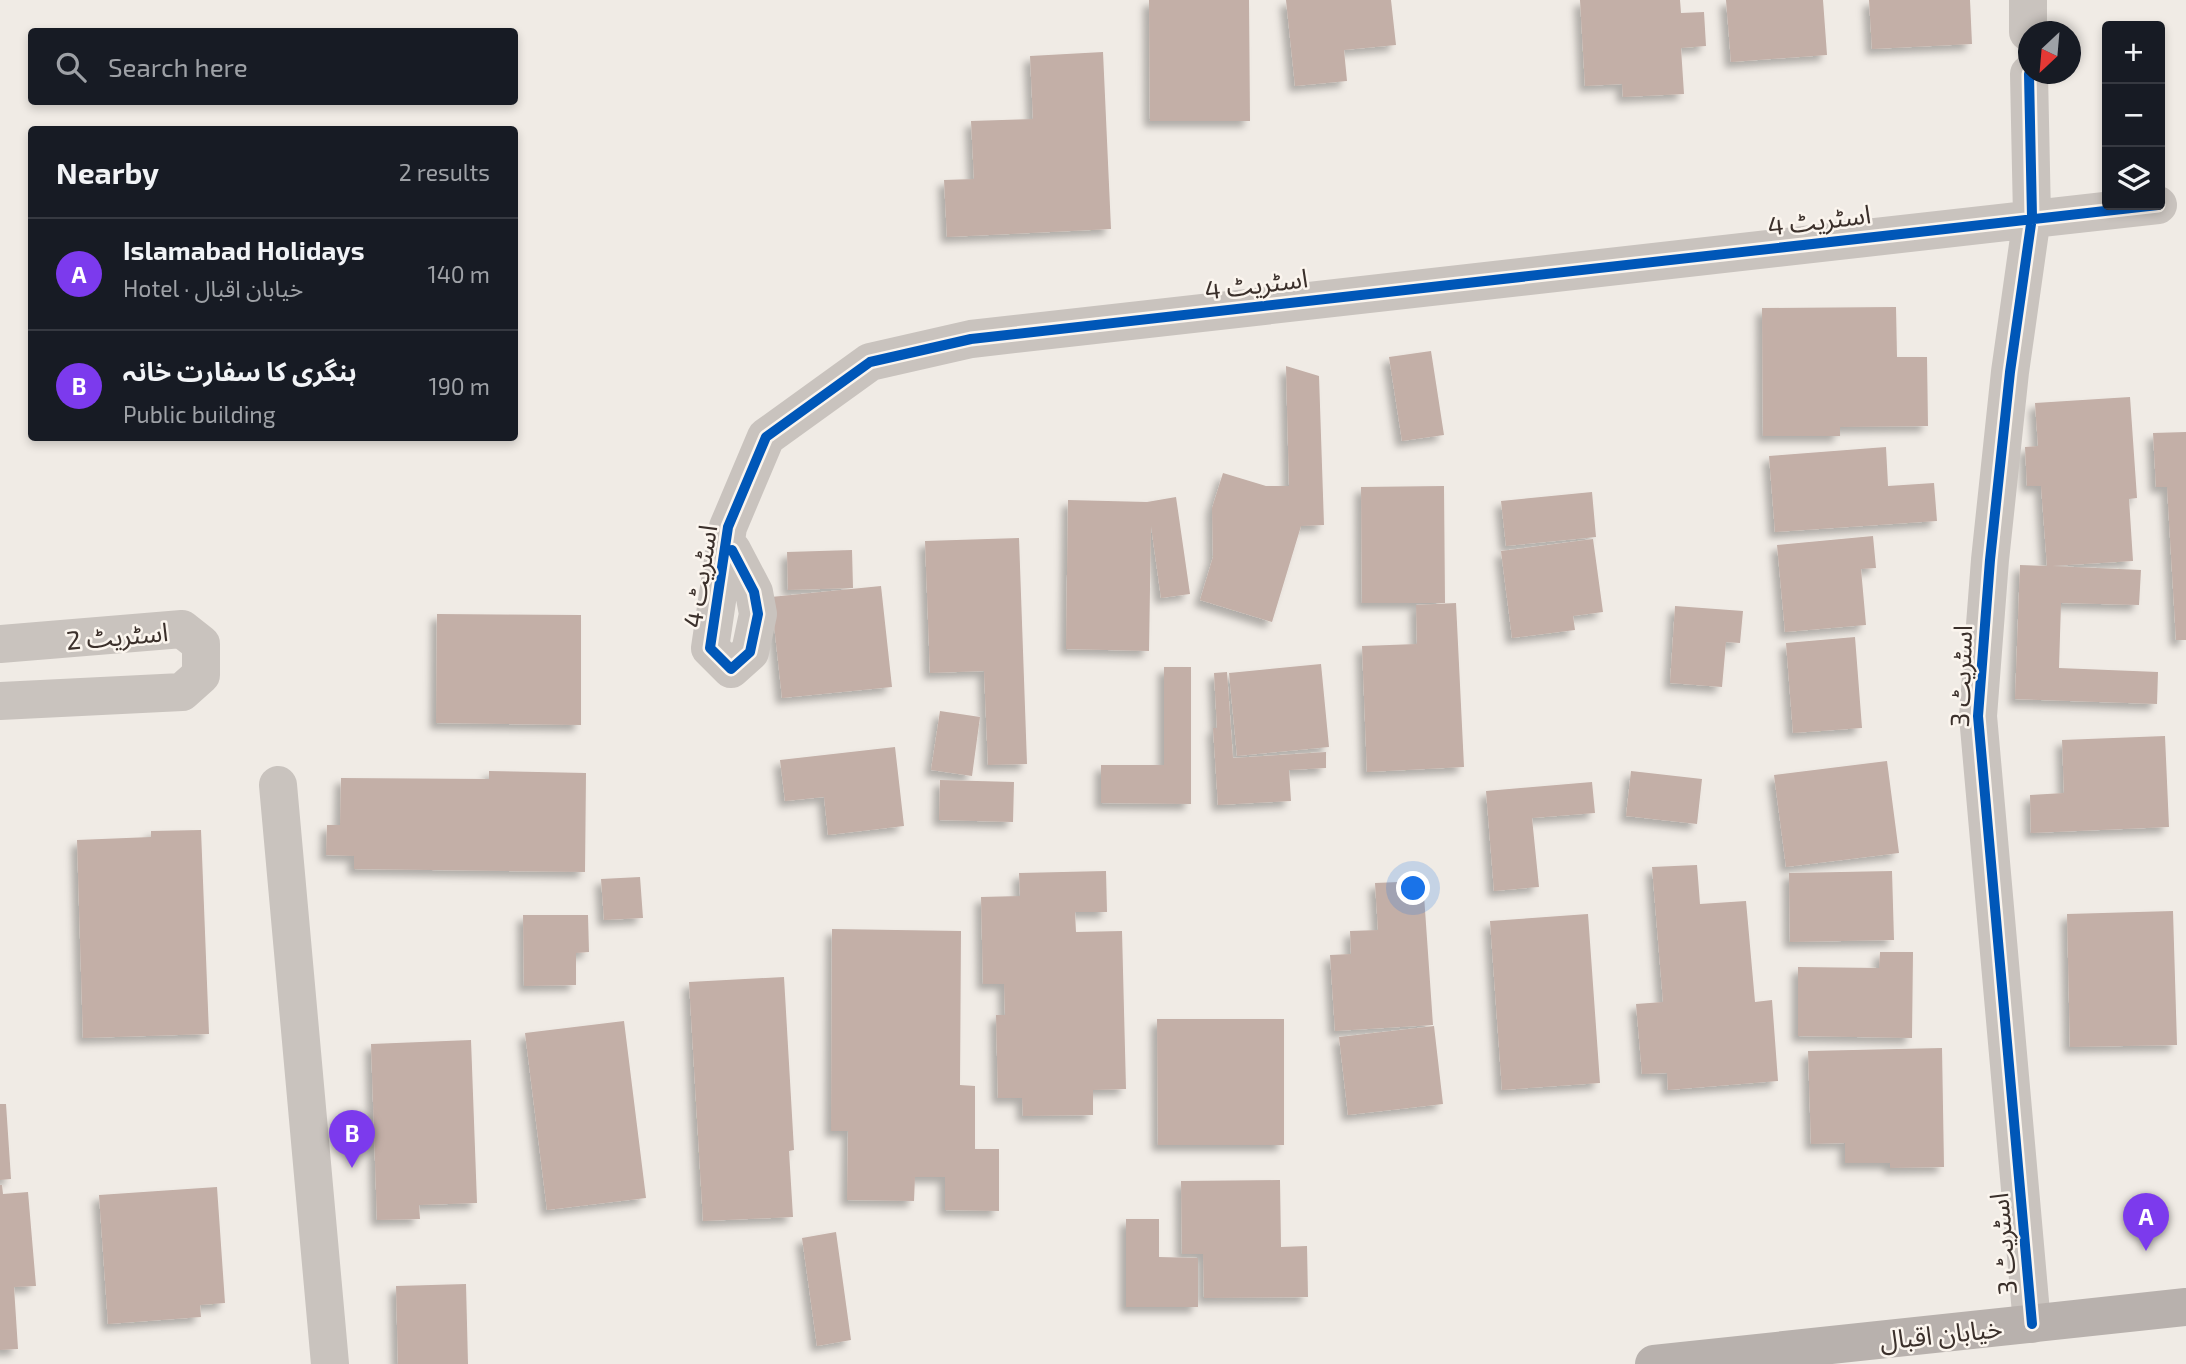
<!DOCTYPE html>
<meta charset="utf-8">
<style>
body{margin:0;font-family:"Exo 2","Noto Sans Arabic",sans-serif;background:#20242c;color:#f1f3f6}
.controls{position:absolute;right:21px;top:21px;display:grid;overflow:hidden;border-radius:7px;box-shadow:0 4px 10px #0003}
.controls button{width:63px;height:63px;display:grid;place-items:center;padding:0;border:0;border-bottom:2px solid #363941;background:#171b24;color:#f1f3f6;font:35px sans-serif}
.compass{position:absolute;left:2018px;top:21px;width:63px;height:63px;border-radius:50%;background:#171b24;box-shadow:0 4px 10px #0003;rotate:206deg}
.you{position:absolute;left:1414px;top:889px;width:24px;height:24px;margin:-18px;border:5px solid #fff;border-radius:50%;background:#1a73e8;box-shadow:0 0 0 10px #1a73e833}
.badge{display:grid;place-items:center;width:46px;height:46px;border-radius:50%;background:#7c3aed;color:#fff;font-size:23px;font-weight:700}
.pin{position:absolute;translate:-50% -58px;filter:drop-shadow(0 2px 4px #0008)}
.pin::after{content:'';position:absolute;top:37px;width:24px;height:21px;background:inherit;clip-path:polygon(0 0,100% 0,50% 100%)}
.list{margin:0;padding:0;list-style:none}
h2{display:flex;justify-content:space-between;align-items:center;height:91px;margin:0;padding:0 28px;font-size:30px}
h2 small{font-size:23px;font-weight:400;color:#9ea1a6}
.list li{display:grid;grid-template-columns:46px 1fr auto;gap:21px;align-items:center;box-sizing:border-box;height:112px;padding:0 28px;border-top:2px solid #363941}
.list b{display:block;font-size:26px;white-space:nowrap}
.list p{margin:0;font-size:23px;white-space:nowrap;color:#9ea1a6}
.list em{font-size:23px;font-style:normal;color:#9ea1a6}
.icon{flex:none;width:38px;height:38px;fill:none;stroke:currentColor;stroke-width:2;stroke-linecap:round;stroke-linejoin:round}
.map{position:relative;flex:none;width:2186px;height:1364px;overflow:hidden}
.search{position:absolute;background:#171b24;box-shadow:0 4px 10px #0003;left:28px;top:28px;width:490px;height:77px;display:flex;align-items:center;gap:18px;box-sizing:border-box;padding:0 24px;border-radius:7px;color:#9ea1a6;font-size:26px}
.panel{position:absolute;background:#171b24;box-shadow:0 4px 10px #0003;left:28px;top:126px;width:490px;height:315px;border-radius:7px}
.map>svg:first-child{display:block}
.building{fill:#c3afa7;filter:url(#shadow)}
.lines{fill:none;stroke-linecap:round;stroke-linejoin:round}
.street{stroke:#c9c3be;stroke-width:38}
.primary{stroke:#b8b1ad;stroke-width:38}
.cycleway-casing{stroke:#fbf5ee;stroke-width:15}
.cycleway{stroke:#0057b8;stroke-width:10}
.labels{text-anchor:middle;dominant-baseline:central;stroke-width:5;stroke-linejoin:round;paint-order:stroke}
.street-label{font-size:26px;fill:#3b302b;stroke:#fbf5ee}
</style>
<div class="map">
<svg width="2186" height="1364" viewBox="0 0 2186 1364">
<defs>
<filter id="shadow"><feDropShadow dx="-6" dy="6" stdDeviation="3.5" flood-color="#0004"/></filter>
</defs>
<rect width="100%" height="100%" fill="#f0ebe5"/>
<path class="building" d="M 1149,0 L 1249,0 L 1250,121 L 1150,121 Z
M 1286,0 L 1391,0 L 1396,45 L 1344,50 L 1347,81 L 1295,86 Z
M 1580,0 L 1680,0 L 1681,13 L 1704,12 L 1706,46 L 1681,48 L 1684,94 L 1623,97 L 1622,84 L 1585,86 Z
M 1726,0 L 1823,0 L 1827,55 L 1731,62 Z
M 1869,0 L 1970,0 L 1972,44 L 1872,49 Z
M 1103,52 L 1111,229 L 947,237 L 944,180 L 974,179 L 971,121 L 1033,119 L 1030,56 Z
M 1896,307 L 1897,357 L 1927,357 L 1928,426 L 1840,427 L 1840,436 L 1763,436 L 1762,308 Z
M 1431,351 L 1444,435 L 1402,441 L 1389,357 Z
M 1286,366 L 1319,376 L 1324,525 L 1301,526 L 1272,622 L 1200,600 L 1213,557 L 1212,508 L 1223,473 L 1266,486 L 1289,486 Z
M 2130,397 L 2137,498 L 2129,499 L 2133,561 L 2052,566 L 2141,570 L 2139,605 L 2061,603 L 2059,668 L 2158,672 L 2157,704 L 2015,699 L 2020,565 L 2047,566 L 2041,486 L 2027,486 L 2025,447 L 2038,446 L 2035,403 Z
M 2186,432 L 2186,640 L 2176,640 L 2167,487 L 2156,487 L 2153,433 Z
M 1886,447 L 1888,486 L 1934,483 L 1937,521 L 1775,532 L 1769,456 Z
M 1444,486 L 1445,603 L 1362,603 L 1361,487 Z
M 1592,492 L 1596,537 L 1506,546 L 1501,501 Z
M 1176,497 L 1190,594 L 1161,598 L 1151,526 L 1149,651 L 1066,649 L 1068,500 L 1147,502 Z
M 1873,536 L 1876,568 L 1861,569 L 1866,625 L 1785,632 L 1777,545 Z
M 1019,538 L 1027,764 L 988,765 L 984,671 L 930,673 L 925,541 Z
M 1593,539 L 1603,612 L 1573,616 L 1575,630 L 1512,638 L 1501,551 Z
M 852,550 L 853,588 L 788,590 L 787,552 Z
M 881,586 L 892,687 L 782,698 L 771,597 Z
M 1456,603 L 1464,767 L 1367,772 L 1362,646 L 1417,644 L 1416,605 Z
M 1675,606 L 1743,611 L 1740,643 L 1726,642 L 1722,687 L 1670,683 Z
M 437,614 L 581,615 L 581,725 L 436,723 Z
M 1855,637 L 1862,728 L 1793,733 L 1786,643 Z
M 1321,664 L 1329,747 L 1237,756 L 1229,673 Z
M 1164,667 L 1191,667 L 1191,804 L 1101,803 L 1101,765 L 1164,765 Z
M 1227,672 L 1233,758 L 1326,752 L 1326,768 L 1289,770 L 1291,801 L 1218,805 L 1213,728 L 1217,728 L 1214,673 Z
M 940,711 L 980,717 L 972,776 L 931,770 Z
M 2165,736 L 2169,827 L 2031,833 L 2030,795 L 2064,793 L 2062,740 Z
M 895,747 L 904,826 L 828,835 L 824,797 L 785,801 L 780,760 Z
M 1887,761 L 1899,853 L 1786,867 L 1774,775 Z
M 489,771 L 586,773 L 585,872 L 354,869 L 354,856 L 326,855 L 327,825 L 340,825 L 341,778 L 489,779 Z
M 1631,771 L 1702,779 L 1697,824 L 1626,816 Z
M 940,780 L 1014,782 L 1013,822 L 939,820 Z
M 1592,782 L 1595,813 L 1532,818 L 1539,887 L 1494,891 L 1486,791 Z
M 201,830 L 209,1034 L 83,1038 L 77,840 L 151,837 L 151,831 Z
M 1697,865 L 1700,904 L 1746,901 L 1755,1002 L 1772,1000 L 1778,1081 L 1668,1090 L 1667,1073 L 1642,1074 L 1636,1004 L 1663,1002 L 1652,867 Z
M 1106,871 L 1107,912 L 1075,912 L 1076,932 L 1122,931 L 1126,1089 L 1093,1090 L 1093,1115 L 1023,1116 L 1022,1098 L 998,1098 L 996,1015 L 1005,1015 L 1004,984 L 983,984 L 981,897 L 1020,896 L 1019,873 Z
M 1892,871 L 1894,940 L 1790,942 L 1789,873 Z
M 640,877 L 643,918 L 604,920 L 601,879 Z
M 1423,881 L 1433,1025 L 1335,1031 L 1330,955 L 1351,954 L 1350,931 L 1378,930 L 1375,883 Z
M 2173,911 L 2177,1045 L 2070,1047 L 2067,914 Z
M 1588,914 L 1600,1083 L 1502,1090 L 1490,921 Z
M 523,915 L 588,915 L 589,952 L 576,953 L 576,985 L 524,986 Z
M 832,929 L 961,931 L 960,1085 L 975,1086 L 975,1149 L 999,1149 L 999,1211 L 945,1210 L 945,1177 L 915,1177 L 914,1201 L 847,1200 L 848,1131 L 831,1131 Z
M 1880,952 L 1913,952 L 1912,1038 L 1798,1036 L 1798,967 L 1879,968 Z
M 784,977 L 794,1150 L 789,1151 L 793,1217 L 703,1221 L 689,982 Z
M 1157,1019 L 1284,1019 L 1284,1145 L 1158,1145 Z
M 624,1021 L 646,1198 L 547,1210 L 525,1033 Z
M 1434,1026 L 1443,1104 L 1348,1115 L 1339,1037 Z
M 471,1040 L 477,1203 L 419,1205 L 420,1219 L 377,1220 L 371,1044 Z
M 1942,1048 L 1944,1167 L 1890,1168 L 1890,1163 L 1845,1163 L 1845,1143 L 1811,1144 L 1808,1051 Z
M 0,1104 L 6,1104 L 11,1179 L 0,1180 Z
M 1280,1180 L 1281,1247 L 1307,1246 L 1308,1297 L 1204,1298 L 1203,1254 L 1182,1254 L 1181,1181 Z
M 0,1185 L 2,1185 L 3,1194 L 28,1192 L 36,1286 L 14,1287 L 18,1349 L 0,1350 Z
M 217,1187 L 225,1303 L 200,1305 L 201,1317 L 108,1324 L 99,1195 Z
M 1126,1219 L 1159,1219 L 1159,1257 L 1198,1258 L 1198,1307 L 1126,1307 Z
M 836,1232 L 851,1340 L 817,1346 L 802,1238 Z
M 466,1284 L 468,1364 L 398,1364 L 396,1286 Z"/>
<g class="lines">
<path class="street" d="M 2028,0 L 2028,32
M 2029,74 L 2032,217 L 2010,372 L 1990,560 L 1978,716 L 2032,1324
M 732,550 L 754,592 L 758,614 L 750,652 L 731,669 L 710,648 L 728,527 L 766,437 L 870,362 L 971,339 L 2158,205
M 0,644 L 182,629 L 201,644 L 201,675 L 182,692 L 0,701
M 278,785 L 330,1364"/>
<path class="primary" d="M 1654,1364 L 2186,1307"/>
<defs>
<path id="cycleway" d="M 2029,74 L 2032,217 L 2010,372 L 1990,560 L 1978,716 L 2032,1324
M 732,550 L 754,592 L 758,614 L 750,652 L 731,669 L 710,648 L 728,527 L 766,437 L 870,362 L 971,339 L 2158,205"/>
</defs>
<use href="#cycleway" class="cycleway-casing"/>
<use href="#cycleway" class="cycleway"/>
</g>
<g class="labels">
<g class="street-label">
<text transform="translate(1819 219) rotate(-7)">اسٹریٹ 4</text>
<text transform="translate(1256 283) rotate(-7)">اسٹریٹ 4</text>
<text transform="translate(699 576) rotate(-81)">اسٹریٹ 4</text>
<text transform="translate(117 635) rotate(-5)">اسٹریٹ 2</text>
<text transform="translate(1960 676) rotate(-88)">اسٹریٹ 3</text>
<text transform="translate(2002 1244) rotate(-95)">اسٹریٹ 3</text>
<text transform="translate(1941 1333) rotate(-6)">خیابان اقبال</text>
</g>
</g>
</svg>
<div class="controls">
<button>+</button>
<button>−</button>
<button><svg class="icon" aria-label="layers" viewBox="0 0 24 24"><path d="M12 4l9 5-9 5-9-5zM3 14l9 5 9-5"/></svg></button>
</div>
<svg class="compass" viewBox="-18 -18 36 36"><path d="M0-13l5 13h-10z" fill="#e53935"/><path d="M0 13l5-13h-10z" fill="#9ea1a6"/></svg>
<div class="you"></div>
<div class="pin badge" style="left:2146px;top:1251px">A</div>
<div class="pin badge" style="left:352px;top:1168px">B</div>
<div class="search"><svg class="icon" aria-label="search" viewBox="0 0 24 24"><circle cx="10" cy="10" r="6"/><path d="M15 15l6 6"/></svg>Search here</div>
<section class="panel">
<h2>Nearby<small>2 results</small></h2>
<ul class="list">
<li><span class="badge">A</span><div><b>Islamabad Holidays</b><p>Hotel · خیابان اقبال</p></div><em>140 m</em></li>
<li><span class="badge">B</span><div><b>ہنگری کا سفارت خانہ</b><p>Public building</p></div><em>190 m</em></li>
</ul>
</section>
</div>
